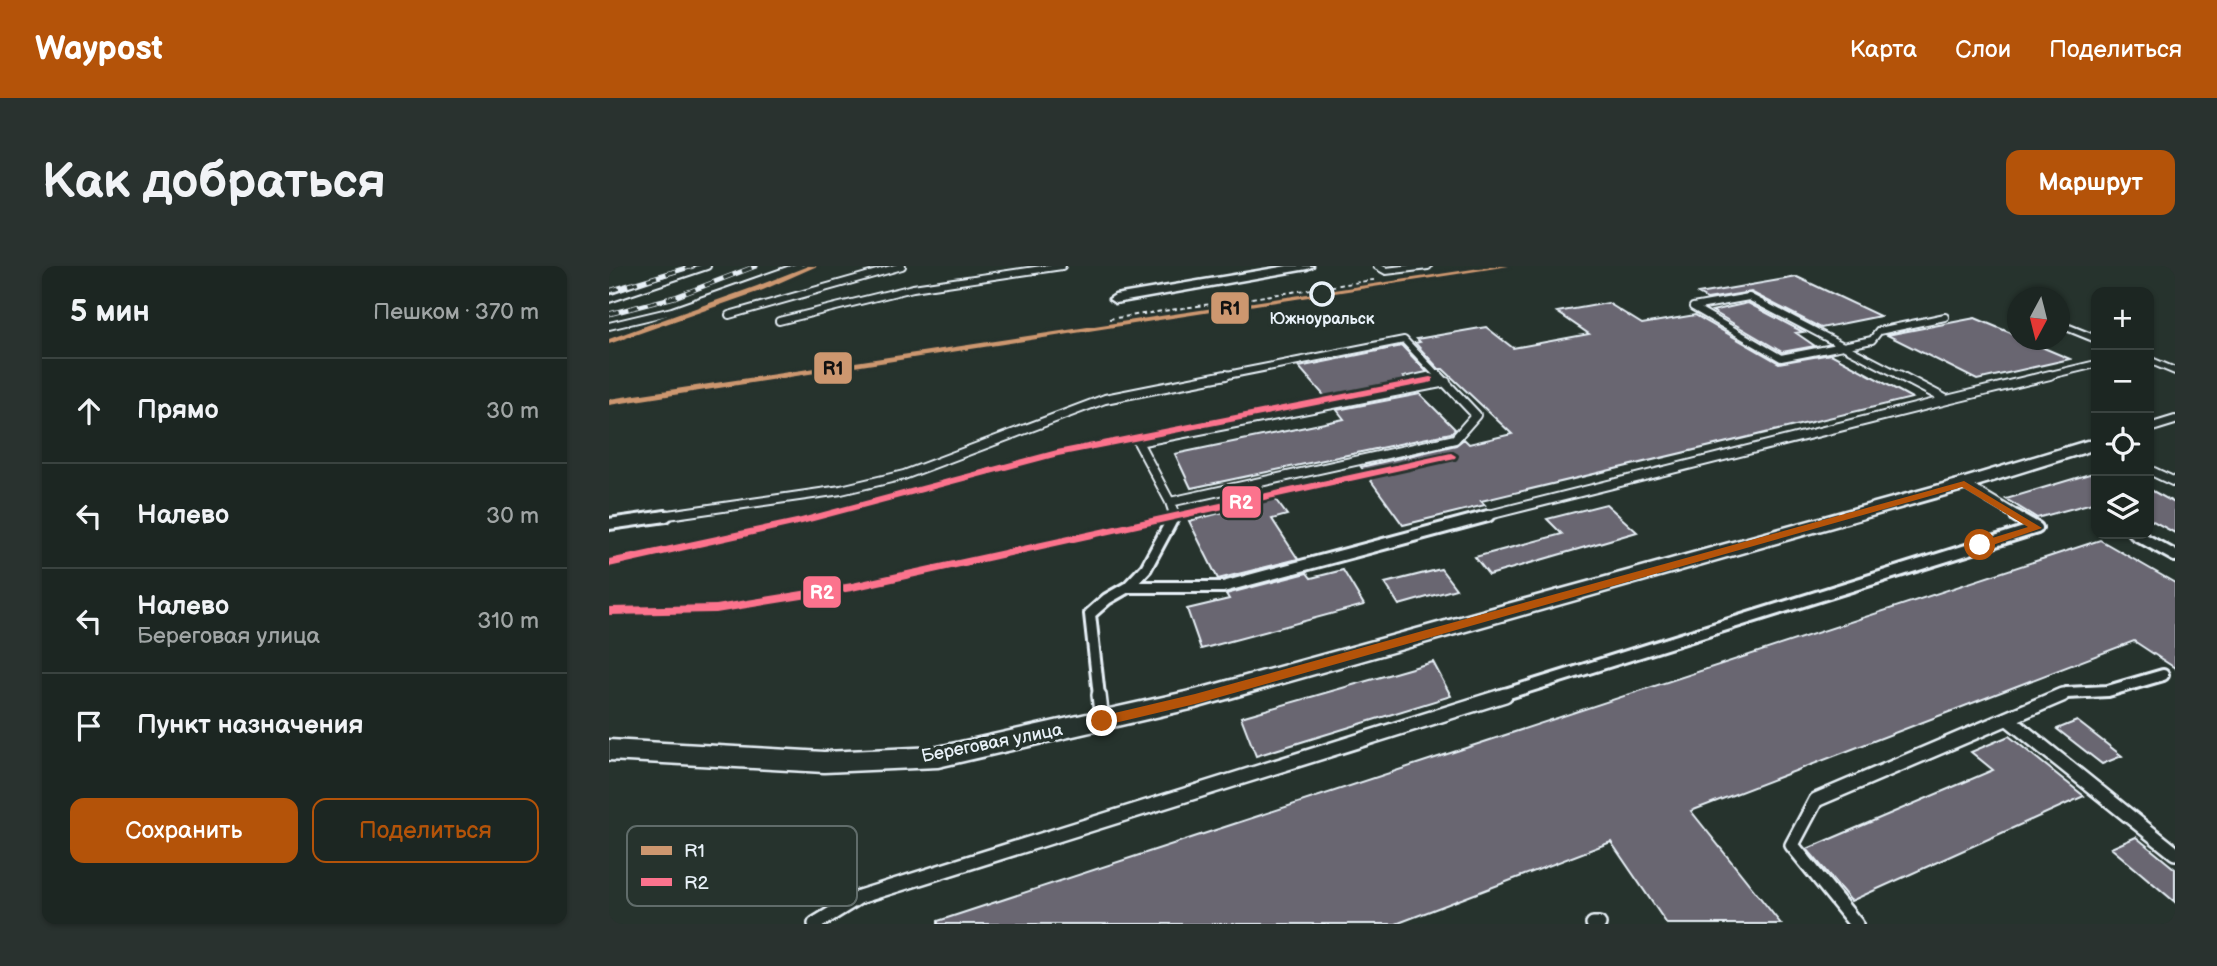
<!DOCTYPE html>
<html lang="ru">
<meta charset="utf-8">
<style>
body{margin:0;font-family:"Balsamiq Sans",sans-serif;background:#29322f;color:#f1f3f6}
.controls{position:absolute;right:21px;top:21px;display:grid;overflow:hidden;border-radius:14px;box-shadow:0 2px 5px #0004}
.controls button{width:63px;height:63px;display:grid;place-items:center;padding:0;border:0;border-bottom:2px solid #3a4340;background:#1c2622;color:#f1f3f6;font:35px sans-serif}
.compass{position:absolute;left:1398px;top:21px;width:63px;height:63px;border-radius:50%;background:#1c2622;box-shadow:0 2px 5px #0004;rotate:187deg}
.stop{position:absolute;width:21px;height:21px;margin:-16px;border:5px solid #b45309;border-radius:50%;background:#fff}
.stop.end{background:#b45309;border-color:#fff;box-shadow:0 2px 7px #0008}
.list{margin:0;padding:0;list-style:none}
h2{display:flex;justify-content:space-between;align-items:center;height:91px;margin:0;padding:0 28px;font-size:30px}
h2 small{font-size:23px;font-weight:400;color:#a0a5a5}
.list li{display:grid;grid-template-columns:46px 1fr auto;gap:21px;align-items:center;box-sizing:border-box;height:105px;padding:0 28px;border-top:2px solid #3a4340}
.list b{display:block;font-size:26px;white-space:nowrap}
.list p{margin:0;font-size:23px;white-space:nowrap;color:#a0a5a5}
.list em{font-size:23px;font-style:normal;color:#a0a5a5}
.actions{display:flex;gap:14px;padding:21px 28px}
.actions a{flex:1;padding:16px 0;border:2px solid #b45309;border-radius:14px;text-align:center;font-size:24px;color:#b45309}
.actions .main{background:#b45309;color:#fff}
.icon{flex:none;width:38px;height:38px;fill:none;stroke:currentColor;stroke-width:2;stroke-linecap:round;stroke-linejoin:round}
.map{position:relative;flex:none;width:1566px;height:658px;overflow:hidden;border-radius:14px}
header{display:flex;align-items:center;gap:42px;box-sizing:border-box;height:98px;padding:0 35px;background:#b45309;color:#fff}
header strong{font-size:33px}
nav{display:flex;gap:38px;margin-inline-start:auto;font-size:24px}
.intro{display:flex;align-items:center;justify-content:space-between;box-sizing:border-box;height:168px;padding:0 42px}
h1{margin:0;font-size:49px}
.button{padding:18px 32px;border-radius:14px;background:#b45309;color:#fff;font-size:24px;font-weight:700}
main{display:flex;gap:42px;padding:0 42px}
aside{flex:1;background:#1c2622;border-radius:14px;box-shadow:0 2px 5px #0004}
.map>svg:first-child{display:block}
.building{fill:#696671;stroke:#e8f1f8;stroke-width:2}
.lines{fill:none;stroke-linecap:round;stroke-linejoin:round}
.lane-far3-casing{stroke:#e8f1f8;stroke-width:10}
.lane-far2-casing{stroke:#e8f1f8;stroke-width:12}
.lane-far1-casing{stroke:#e8f1f8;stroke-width:16}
.lane-casing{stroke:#e8f1f8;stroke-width:18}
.street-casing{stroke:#e8f1f8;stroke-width:5}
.path{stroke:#e8f1f8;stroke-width:2;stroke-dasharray:4.5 3.5;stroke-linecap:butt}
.lane-far3{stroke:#26332d;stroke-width:6}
.lane-far2{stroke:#26332d;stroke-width:8}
.lane-far1{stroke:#26332d;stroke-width:10}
.lane{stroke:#26332d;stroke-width:13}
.street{fill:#26332d;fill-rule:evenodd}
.rail-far2-casing{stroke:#e8f1f8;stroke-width:5}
.rail-far1-casing{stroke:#e8f1f8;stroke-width:6}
.rail-casing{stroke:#e8f1f8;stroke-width:8}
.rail-far2{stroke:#26332d;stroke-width:3.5;stroke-dasharray:10;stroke-linecap:butt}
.rail-far1{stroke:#26332d;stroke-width:4.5;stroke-dasharray:12;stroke-linecap:butt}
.rail{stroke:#26332d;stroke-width:5;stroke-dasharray:16;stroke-linecap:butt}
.rail-1-casing{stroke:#26332d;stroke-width:6}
.rail-2-casing{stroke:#26332d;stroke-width:6}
.rail-1{fill:#cd976f;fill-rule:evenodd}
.rail-2{fill:#fc738d;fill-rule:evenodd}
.route{fill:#b45309}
.stop-dot{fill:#26332d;stroke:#e8f1f8;stroke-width:3.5}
.labels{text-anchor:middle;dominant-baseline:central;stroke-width:7;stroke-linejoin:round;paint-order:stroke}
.far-stop-label{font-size:16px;font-weight:bold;fill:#e8f1f8;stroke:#26332d}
.street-label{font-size:18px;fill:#e8f1f8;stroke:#26332d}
.key{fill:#26332d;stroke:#606c6a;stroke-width:2}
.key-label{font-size:19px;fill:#e8f1f8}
.line-badge{stroke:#26332d;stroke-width:2.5}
.badge-label{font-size:19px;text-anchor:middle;font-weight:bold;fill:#fff}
.pale-badge-label{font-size:19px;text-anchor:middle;font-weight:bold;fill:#111}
</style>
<header>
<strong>Waypost</strong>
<nav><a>Карта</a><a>Слои</a><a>Поделиться</a></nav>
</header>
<div class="intro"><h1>Как добраться</h1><a class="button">Маршрут</a></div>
<main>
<aside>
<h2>5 мин<small>Пешком · 370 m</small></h2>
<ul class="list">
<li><svg class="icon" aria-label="ahead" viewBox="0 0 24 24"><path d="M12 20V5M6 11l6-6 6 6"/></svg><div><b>Прямо</b></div><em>30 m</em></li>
<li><svg class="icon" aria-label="left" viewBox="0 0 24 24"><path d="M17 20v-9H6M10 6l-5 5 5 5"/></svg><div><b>Налево</b></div><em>30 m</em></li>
<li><svg class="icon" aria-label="left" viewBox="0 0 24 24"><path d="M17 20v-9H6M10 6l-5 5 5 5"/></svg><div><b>Налево</b><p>Береговая улица</p></div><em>310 m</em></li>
<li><svg class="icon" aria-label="arrive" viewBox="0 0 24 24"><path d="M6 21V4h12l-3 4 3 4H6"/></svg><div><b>Пункт назначения</b></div></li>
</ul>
<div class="actions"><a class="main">Сохранить</a><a>Поделиться</a></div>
</aside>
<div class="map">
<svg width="1566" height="658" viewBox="0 0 1566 658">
<rect width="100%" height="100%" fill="#26332d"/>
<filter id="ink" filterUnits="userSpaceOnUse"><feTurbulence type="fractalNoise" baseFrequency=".0143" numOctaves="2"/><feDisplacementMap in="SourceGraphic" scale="14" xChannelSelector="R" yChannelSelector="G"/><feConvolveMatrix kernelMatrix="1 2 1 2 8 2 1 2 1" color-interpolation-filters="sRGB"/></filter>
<g filter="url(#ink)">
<path class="building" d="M 1188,11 L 1271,50 L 1212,62 L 1142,26 L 1098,33 L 1089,28 Z
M 999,37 L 1033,58 L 1086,49 L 1170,97 L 1222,88 L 1303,132 L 872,235 L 876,239 L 794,259 L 752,201 L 847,179 L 855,173 L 860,178 L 903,168 L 834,103 L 830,103 L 806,77 L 811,76 L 808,73 L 877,61 L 904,82 L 980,68 L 948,46 Z
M 1139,37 L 1194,66 L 1187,67 L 1206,80 L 1173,86 L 1103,45 Z
M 1366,52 L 1409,70 L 1409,74 L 1416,74 L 1461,93 L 1368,114 L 1278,69 Z
M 793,80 L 818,106 L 794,111 L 800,117 L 718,133 L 690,101 Z
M 811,128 L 846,163 L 842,167 L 582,222 L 566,188 L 735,153 L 728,144 Z
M 1487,206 L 1487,236 L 1428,252 L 1397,233 Z
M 1540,223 L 1566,237 L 1566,267 L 1540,253 Z
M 666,233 L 678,249 L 663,253 L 689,293 L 609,313 L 580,255 Z
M 997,238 L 1028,266 L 880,309 L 866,291 L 953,268 L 938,253 Z
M 1491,274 L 1566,317 L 1566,402 L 1525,375 L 1082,545 L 1172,658 L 1058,658 L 1002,576 L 787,658 L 329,658 L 329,655 Z
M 832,303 L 847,323 L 790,339 L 776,317 Z
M 734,304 L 755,339 L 592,383 L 578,343 L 620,333 L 617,328 L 698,307 L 702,312 Z
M 824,396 L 842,430 L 647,490 L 632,451 Z
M 1468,455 L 1513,490 L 1493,498 L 1448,463 Z
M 1400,470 L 1475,530 L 1242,635 L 1198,583 L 1384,504 L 1362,486 Z
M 1527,571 L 1566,603 L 1566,636 L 1502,582 Z"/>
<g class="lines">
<defs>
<path id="lane-far3" d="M 768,0 L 777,5 L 819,0
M 1140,31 L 1234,80 L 1172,92 L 1084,41 Z
M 0,33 L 98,0
M 120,49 L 293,0
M 170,55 L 304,22 L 453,0
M 1450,58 L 1487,73
M 0,60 L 63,45 L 190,0
M 1234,80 L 1294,111
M 1234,80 L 1263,74 L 1270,65 L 1336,51
M 1540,94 L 1566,105
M 608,111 L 795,74 L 830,111
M 1433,111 L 1487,98"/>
<path id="lane-far2" d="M 1338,134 L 1441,109
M 1540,162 L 1566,154
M 1540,204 L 1566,216
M 1355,218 L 1410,251
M 561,236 L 846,173 L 867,149 L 829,109
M 45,251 L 232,224 L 295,209 L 496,133 L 617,109
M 566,251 L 561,236 L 529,176 L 837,116
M 872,251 L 1338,134 L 1290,109"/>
<path id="lane-far1" d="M 0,258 L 57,250
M 1526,268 L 1566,290
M 519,321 L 614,321 L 879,250
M 490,430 L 481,348 L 498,333 L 519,321 L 537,302 L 565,250
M 890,430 L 1428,262 L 1407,250
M 1449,430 L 1457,427 L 1499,425 L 1554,409"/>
<path id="lane" d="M 490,429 L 493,455
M 1399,453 L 1566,587
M 206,658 L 250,631 L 896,429
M 984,658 L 990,658
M 1247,658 L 1183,579 L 1207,534 L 1453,429"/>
<path id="street" d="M 678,0 L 704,0 L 698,3 L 506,37 L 500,33 L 506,29 Z
M 1478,175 L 1487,175 L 1487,183 L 1361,222 L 586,442 L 329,501 L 215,506 L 0,494 L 0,474 L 215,486 L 329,481 L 586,424 L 1349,214 Z"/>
</defs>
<use href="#lane-far3" class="lane-far3-casing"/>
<use href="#lane-far2" class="lane-far2-casing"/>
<use href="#lane-far1" class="lane-far1-casing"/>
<use href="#lane" class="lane-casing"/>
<use href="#street" class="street-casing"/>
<path class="path" d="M 500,53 L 765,14"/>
<use href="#lane-far3" class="lane-far3"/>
<use href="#lane-far2" class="lane-far2"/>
<use href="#lane-far1" class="lane-far1"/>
<use href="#lane" class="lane"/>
<use href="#street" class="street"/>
<defs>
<path id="rail-far2" d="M 0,25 L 84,0
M 0,48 L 66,31 L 147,0
M 0,76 L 205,0
M 355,83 L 897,0"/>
<path id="rail-far1" d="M 207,251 L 448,187 L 821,114
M 562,251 L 842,190"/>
<path id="rail" d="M 0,297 L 213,250
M 0,345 L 107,343 L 243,321 L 570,250"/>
</defs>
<use href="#rail-far2" class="rail-far2-casing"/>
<use href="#rail-far1" class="rail-far1-casing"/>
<use href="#rail" class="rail-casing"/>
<use href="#rail-far2" class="rail-far2"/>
<use href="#rail-far1" class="rail-far1"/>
<use href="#rail" class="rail"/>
<defs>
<path id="rail-1" d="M 199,0 L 208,0 L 154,24 L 0,78 L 0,73 L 148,20 Z
M 884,0 L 900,0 L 0,139 L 0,133 Z"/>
<path id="rail-2" d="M 821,111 L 824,112 L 824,116 L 449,190 L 193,258 L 0,301 L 0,293 L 192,252 L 448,184 Z
M 842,187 L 847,190 L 846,192 L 243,325 L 107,347 L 0,349 L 0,341 L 107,339 L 243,317 Z"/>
</defs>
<use href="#rail-1" class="rail-1-casing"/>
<use href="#rail-2" class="rail-2-casing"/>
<use href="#rail-1" class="rail-1"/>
<use href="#rail-2" class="rail-2"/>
</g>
</g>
<path class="route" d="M 1355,215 L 1433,262 L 1375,282 L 1367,282 L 1367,277 L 1419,261 L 1353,221 L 586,438 L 493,460 L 486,455 L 493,450 L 586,428 Z"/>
<circle class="stop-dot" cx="713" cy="28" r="11"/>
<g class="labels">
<g class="far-stop-label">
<text x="713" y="53">Южноуральск</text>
</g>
<g class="street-label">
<text transform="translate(383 477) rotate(-11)">Береговая улица</text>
</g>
</g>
<rect x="18" y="560" width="230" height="80" rx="10" class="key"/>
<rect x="32" y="580" width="31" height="9" fill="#cd976f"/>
<rect x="32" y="612" width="31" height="8" fill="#fc738d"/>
<g class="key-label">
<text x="75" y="591">R1</text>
<text x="75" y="623">R2</text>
</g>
<g class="line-badge">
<rect x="601" y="25" width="40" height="34" rx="7" fill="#cd976f"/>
<rect x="204" y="85" width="40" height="34" rx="7" fill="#cd976f"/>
<rect x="612" y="219" width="41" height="34" rx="7" fill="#fc738d"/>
<rect x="193" y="309" width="40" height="34" rx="7" fill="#fc738d"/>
</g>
<g class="badge-label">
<text x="632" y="243">R2</text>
<text x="213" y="333">R2</text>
</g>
<g class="pale-badge-label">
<text x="621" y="49">R1</text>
<text x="224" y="109">R1</text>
</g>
</svg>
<div class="controls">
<button>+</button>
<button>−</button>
<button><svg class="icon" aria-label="locate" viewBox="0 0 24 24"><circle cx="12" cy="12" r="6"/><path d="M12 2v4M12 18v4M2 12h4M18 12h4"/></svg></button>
<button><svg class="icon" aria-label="layers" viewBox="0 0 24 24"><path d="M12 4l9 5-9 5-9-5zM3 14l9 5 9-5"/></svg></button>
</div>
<svg class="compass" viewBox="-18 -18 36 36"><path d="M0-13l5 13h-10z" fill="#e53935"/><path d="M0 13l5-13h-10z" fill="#a0a5a5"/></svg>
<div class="stop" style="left:1371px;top:279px"></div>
<div class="stop end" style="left:493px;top:455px"></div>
</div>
</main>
